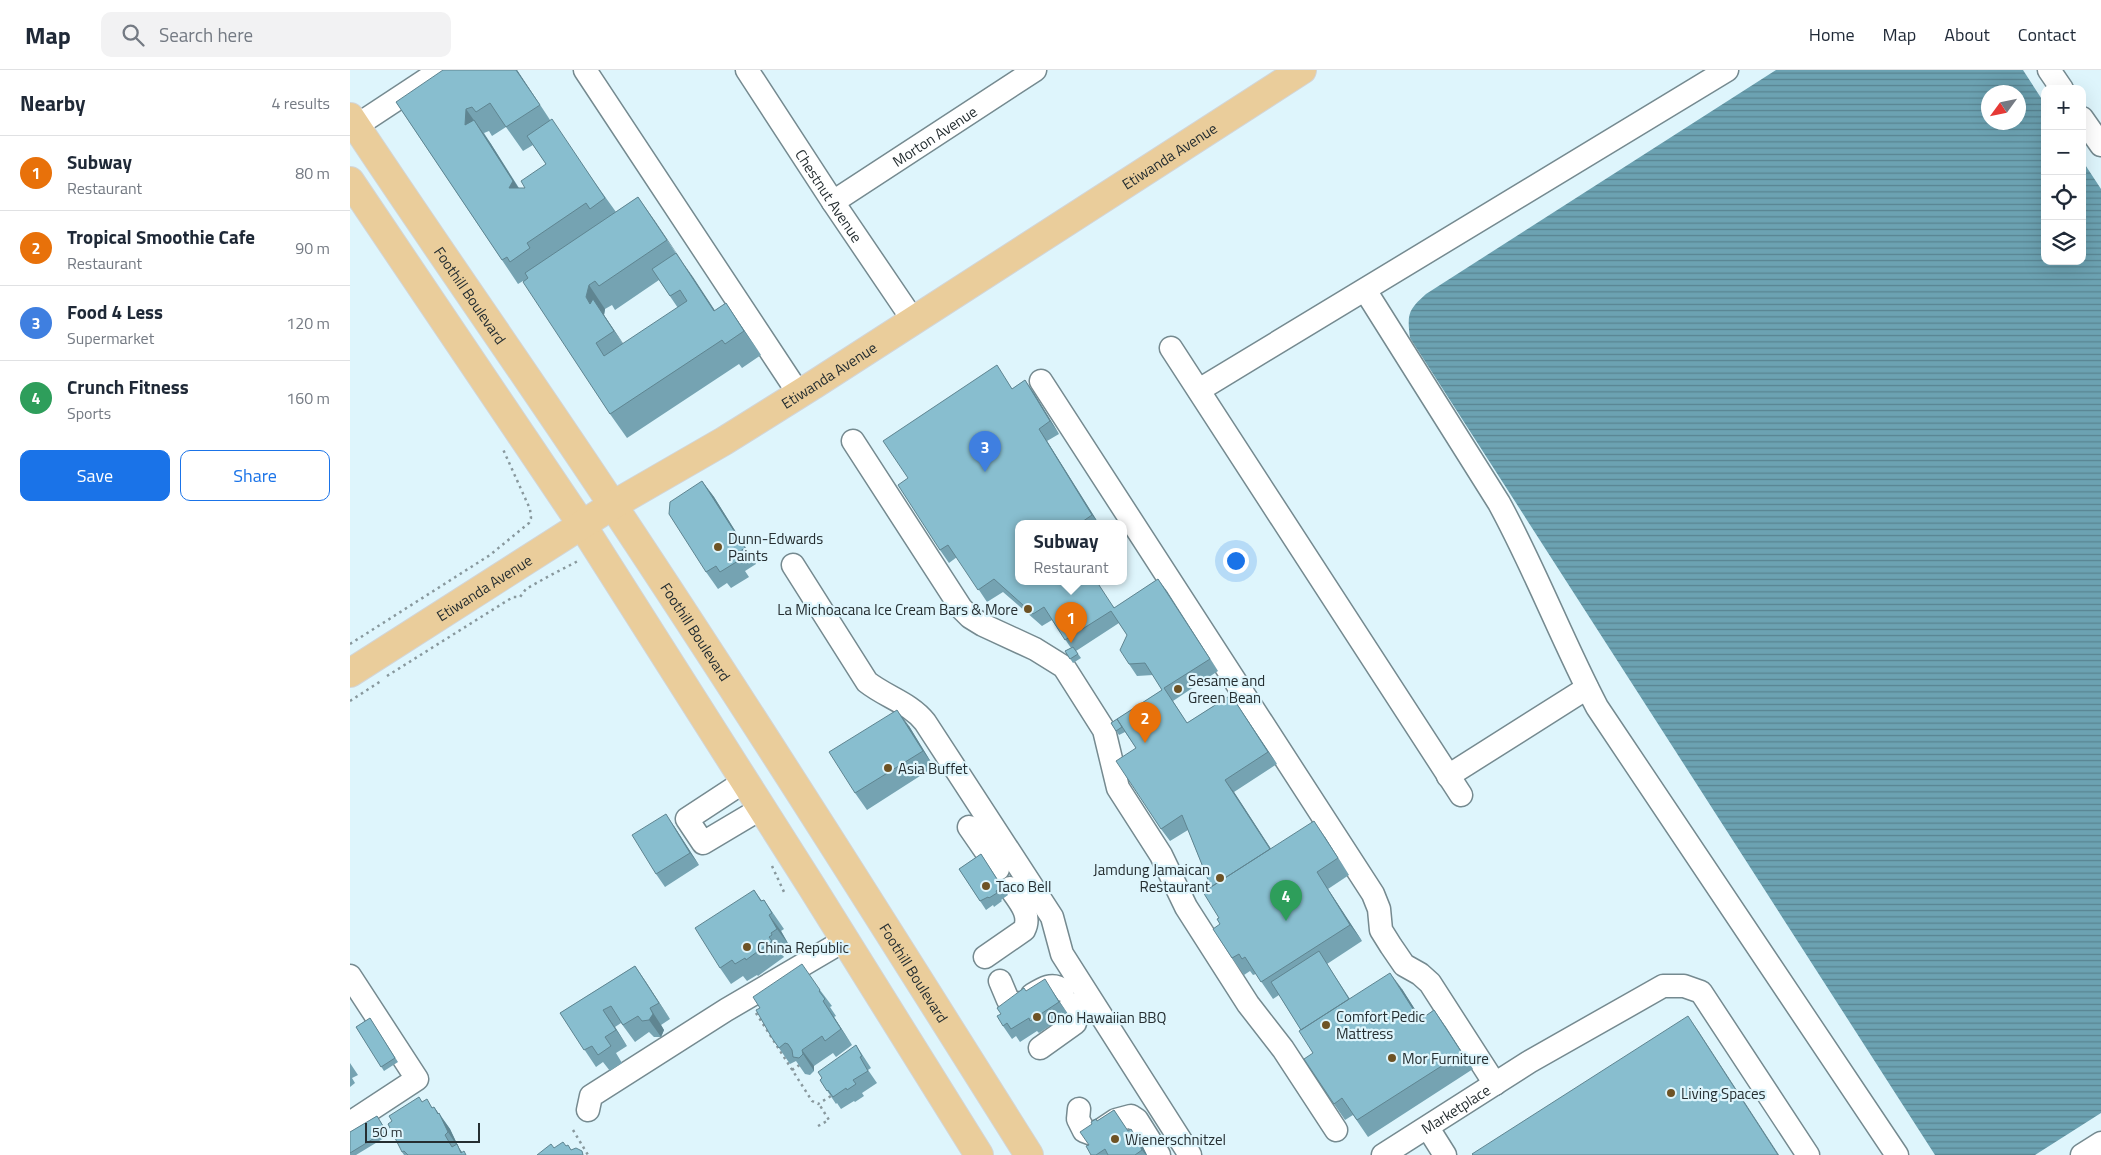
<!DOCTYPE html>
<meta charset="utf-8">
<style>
body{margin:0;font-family:"Titillium Web",sans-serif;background:#f2f2f3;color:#1f2937}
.controls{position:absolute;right:15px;top:15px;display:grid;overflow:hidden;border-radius:10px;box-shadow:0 5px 20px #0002}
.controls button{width:45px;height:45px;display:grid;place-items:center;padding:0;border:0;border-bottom:1px solid #e0e1e3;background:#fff;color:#1f2937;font:25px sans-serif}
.compass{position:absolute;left:1631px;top:15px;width:45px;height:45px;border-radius:50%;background:#fff;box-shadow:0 5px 20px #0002;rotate:237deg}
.scale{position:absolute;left:15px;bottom:12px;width:115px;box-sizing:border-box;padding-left:5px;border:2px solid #252e31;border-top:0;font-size:14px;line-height:18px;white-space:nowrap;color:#252e31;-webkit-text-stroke:4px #def5fc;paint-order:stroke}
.you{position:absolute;left:885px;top:490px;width:18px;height:18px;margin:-12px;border:4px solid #fff;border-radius:50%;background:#1a73e8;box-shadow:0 0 0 8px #1a73e833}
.badge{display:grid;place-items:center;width:32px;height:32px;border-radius:50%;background:#1a73e8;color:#fff;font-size:16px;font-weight:700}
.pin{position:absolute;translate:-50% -41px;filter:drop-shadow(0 1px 2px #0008)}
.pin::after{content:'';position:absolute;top:26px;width:18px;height:15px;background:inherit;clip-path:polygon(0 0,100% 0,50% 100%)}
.popup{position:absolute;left:665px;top:450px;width:112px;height:65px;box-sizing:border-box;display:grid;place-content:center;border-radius:10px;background:#fff;filter:drop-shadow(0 1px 4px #0005);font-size:16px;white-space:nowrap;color:#747a83}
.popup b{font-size:19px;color:#1f2937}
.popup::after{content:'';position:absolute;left:50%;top:100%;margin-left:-10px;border:10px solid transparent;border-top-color:#fff}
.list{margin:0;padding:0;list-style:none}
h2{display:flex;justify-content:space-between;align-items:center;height:65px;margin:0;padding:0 20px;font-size:21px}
h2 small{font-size:16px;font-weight:400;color:#747a83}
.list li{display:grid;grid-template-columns:32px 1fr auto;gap:15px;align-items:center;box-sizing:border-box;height:75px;padding:0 20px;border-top:1px solid #e0e1e3}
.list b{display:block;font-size:19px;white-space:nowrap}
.list p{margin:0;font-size:16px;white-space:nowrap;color:#747a83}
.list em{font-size:16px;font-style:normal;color:#747a83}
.actions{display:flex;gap:10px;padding:15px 20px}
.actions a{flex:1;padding:11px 0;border:1px solid #1a73e8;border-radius:10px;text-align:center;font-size:18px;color:#1a73e8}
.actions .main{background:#1a73e8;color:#fff}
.icon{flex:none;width:28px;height:28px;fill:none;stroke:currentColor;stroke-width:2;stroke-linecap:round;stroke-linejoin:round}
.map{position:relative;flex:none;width:1751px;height:1085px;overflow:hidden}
header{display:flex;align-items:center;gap:30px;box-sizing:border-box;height:70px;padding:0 25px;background:#fff;border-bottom:1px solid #e0e1e3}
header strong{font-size:24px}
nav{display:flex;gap:28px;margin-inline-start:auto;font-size:18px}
.search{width:350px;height:45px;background:#f2f2f3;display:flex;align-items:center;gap:12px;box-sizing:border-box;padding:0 18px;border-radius:10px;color:#747a83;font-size:19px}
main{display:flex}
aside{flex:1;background:#fff}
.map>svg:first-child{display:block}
.water{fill:url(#water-rules);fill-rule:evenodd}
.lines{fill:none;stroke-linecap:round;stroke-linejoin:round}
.minor-casing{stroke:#758a90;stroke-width:25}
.major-casing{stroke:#d3d5d6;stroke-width:30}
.path{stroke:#88989d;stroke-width:2.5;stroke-dasharray:2.5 4;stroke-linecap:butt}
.minor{stroke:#fff;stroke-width:22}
.major{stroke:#eacd9b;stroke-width:28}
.wall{fill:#75a3b2;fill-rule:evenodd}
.shaded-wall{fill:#5f8591}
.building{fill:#88becf;stroke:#5f8591}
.poi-dot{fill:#6e5325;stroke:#def5fc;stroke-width:2}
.labels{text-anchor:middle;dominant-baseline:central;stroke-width:4.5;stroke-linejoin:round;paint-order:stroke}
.street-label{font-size:15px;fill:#252e31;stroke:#def5fc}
.poi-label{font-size:15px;fill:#252e31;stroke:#def5fc;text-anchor:start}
</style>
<header>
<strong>Map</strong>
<div class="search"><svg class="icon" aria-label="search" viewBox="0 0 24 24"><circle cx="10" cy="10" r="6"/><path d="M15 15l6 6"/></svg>Search here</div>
<nav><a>Home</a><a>Map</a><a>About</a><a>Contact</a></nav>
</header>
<main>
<aside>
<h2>Nearby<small>4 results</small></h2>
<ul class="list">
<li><span class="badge" style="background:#e8710a">1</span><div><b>Subway</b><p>Restaurant</p></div><em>80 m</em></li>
<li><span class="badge" style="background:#e8710a">2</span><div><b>Tropical Smoothie Cafe</b><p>Restaurant</p></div><em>90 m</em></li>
<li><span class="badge" style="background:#3f7fe0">3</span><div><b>Food 4 Less</b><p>Supermarket</p></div><em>120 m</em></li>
<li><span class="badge" style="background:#2e9e5b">4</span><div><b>Crunch Fitness</b><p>Sports</p></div><em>160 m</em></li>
</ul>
<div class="actions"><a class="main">Save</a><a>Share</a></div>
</aside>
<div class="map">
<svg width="1751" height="1085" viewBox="0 0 1751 1085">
<defs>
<pattern id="water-rules" width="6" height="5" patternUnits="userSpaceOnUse" patternTransform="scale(1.25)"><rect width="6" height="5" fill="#6ca2b2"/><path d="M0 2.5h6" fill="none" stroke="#598491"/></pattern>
</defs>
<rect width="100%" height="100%" fill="#def5fc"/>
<path class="water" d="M 1426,0 L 1673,0 L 1695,34 L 1695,191 L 1732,191 L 1732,90 L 1751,119 L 1751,1043 L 1685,1085 L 1585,1085 L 1060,268 C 1057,244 1058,240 1076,224 ZM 1638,22 L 1668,22 L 1668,52 L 1638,52 Z"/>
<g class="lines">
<defs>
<g id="minor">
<path d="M 235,0 L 449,324"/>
<path id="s1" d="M 397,0 L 483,132 L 563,250"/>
<path d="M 1699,0 L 1712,19"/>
<path d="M 1732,48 L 1751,75"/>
<path d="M 6,56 L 91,0"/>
<path id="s2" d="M 483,132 L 685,0"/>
<path d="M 1015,220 L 1149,433 C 1185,499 1212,570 1247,637 L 1547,1085"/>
<path d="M 821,278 L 1111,725"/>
<path d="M 691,311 L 1023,824 L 1029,839 L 1031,860 L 1041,876 L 1054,895 L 1070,904 L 1080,913 L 1145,1014"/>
<path d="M 849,320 L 1377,0"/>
<path d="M 503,371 L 611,538 L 620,547 L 633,555 L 685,579 L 714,597 L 754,660 L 768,718 L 811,785 L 836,837 L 898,934 L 933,979 L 986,1060"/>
<path d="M 443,495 L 517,612 C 536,627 560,633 575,652 L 702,847 L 712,884 L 840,1085"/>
<path d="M 1098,706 L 1237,618"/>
<path d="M 395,711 L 337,749 L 353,773 L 412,738"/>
<path d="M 619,757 L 648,799"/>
<path d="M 635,887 L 674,860 C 682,845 669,831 660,818"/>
<path d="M 0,906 L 67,1009 L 0,1053"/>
<path d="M 650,911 L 658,930 L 663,935 L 671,933"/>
<path d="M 682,925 C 693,918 702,912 713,920"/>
<path d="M 690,978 L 725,953 L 727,942 L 721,934"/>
<path d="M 729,1039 L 728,1049 L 734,1061 L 742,1064 L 748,1061"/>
<path d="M 238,1040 L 241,1026 L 376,940 L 495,870"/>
<path d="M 754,1058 L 766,1050 L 781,1046 L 787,1050 L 809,1085"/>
<path d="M 1078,1058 L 1095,1085"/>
<path id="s3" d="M 1033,1085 L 1179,992 L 1313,916 L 1334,916 L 1351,922 L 1458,1085"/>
<path d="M 1732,1085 L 1751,1073"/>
</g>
<g id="major">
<path id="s4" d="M 0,47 C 86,177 176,304 262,434 C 405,649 542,867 679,1085"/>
<path d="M 0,111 L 232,455 L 460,814 L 629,1085"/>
<path id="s5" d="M 0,603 L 263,435 L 374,371 L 465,314 L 952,0"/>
</g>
</defs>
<use href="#minor" class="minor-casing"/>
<use href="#major" class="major-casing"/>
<path class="path" d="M 0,574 L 140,485 L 179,453 L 181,448 L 180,439 L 152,377
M 37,606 L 163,527 L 170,527 L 176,519 L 199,506 L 230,490
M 0,631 L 31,611
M 422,796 L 434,822
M 406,943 L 462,1031 L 468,1034 L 481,1026
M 442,1000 L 451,994
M 468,1056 L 479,1050 L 469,1034
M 223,1060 L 238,1085"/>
<use href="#minor" class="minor"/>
<use href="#major" class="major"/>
</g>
<path class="wall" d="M 167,0 L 200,50 L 266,142 L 288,127 L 365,241 L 376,233 L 411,285 L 392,298 L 389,294 L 277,368 L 260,344 L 174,211 L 173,211 L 168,214 L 46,32 ZM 156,57 L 173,81 L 183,75 L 196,94 L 175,118 L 169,118 L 134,63 L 139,61 L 142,66 ZM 309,210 L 328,238 L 273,274 L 254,245 L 255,239 L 262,235 L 265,240 Z
M 655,308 L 662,319 L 675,310 L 684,323 L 709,364 L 697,371 L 749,454 L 668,454 L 765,538 L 808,509 L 868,601 L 823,631 L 837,653 L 881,625 L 927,694 L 884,722 L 921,779 L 975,767 L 999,805 L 978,819 L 1012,871 L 977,894 L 1000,929 L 1052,919 L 1071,949 L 1084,940 L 1123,999 L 1018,1067 L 1003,1045 L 995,1050 L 984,1034 L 963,983 L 951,960 L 929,925 L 923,929 L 906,904 L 903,905 L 900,901 L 894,905 L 882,888 L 870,854 L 869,848 L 861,817 L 838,760 L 820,771 L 811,759 L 786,678 L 775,662 L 769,665 L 761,653 L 812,620 L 803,605 L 787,606 L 779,594 L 777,565 L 769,553 L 726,581 L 731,588 L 723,593 L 715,581 L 721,578 L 702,550 L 692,556 L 653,522 L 637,532 L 607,487 L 599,493 L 590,480 L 558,408 Z
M 352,411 L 364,427 L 406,494 L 395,501 L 399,507 L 381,518 L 377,513 L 368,519 L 356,502 Z
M 559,656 L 584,697 L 517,740 L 505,723 Z
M 324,756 L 349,795 L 315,817 L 306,804 Z
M 631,784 L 658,825 L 651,830 L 652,831 L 644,837 L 643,835 L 636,840 L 609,799 Z
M 404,820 L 412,831 L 414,830 L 434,859 L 431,861 L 439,875 L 433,879 L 434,881 L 431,883 L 434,887 L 408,906 L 407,905 L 397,911 L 393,906 L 381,914 L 370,898 Z
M 285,896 L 320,949 L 311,955 L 314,960 L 311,967 L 304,967 L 299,962 L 285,972 L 271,953 L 265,957 L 277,976 L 266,983 L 272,993 L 260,1001 L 253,992 L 246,997 L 210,943 Z
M 470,920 L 482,936 L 480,937 L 486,946 L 484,947 L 502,975 L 486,987 L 483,983 L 464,996 L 464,1001 L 460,1005 L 455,1004 L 446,991 L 440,994 L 422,968 Z
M 676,921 L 703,922 L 718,944 L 689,963 L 687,961 L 670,972 L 666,966 L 662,969 L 653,956 L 651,944 Z
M 20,948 L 48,992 L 34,1001 L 6,957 Z
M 506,975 L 521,998 L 518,1000 L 527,1013 L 512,1023 L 514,1026 L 505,1032 L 504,1031 L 491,1039 L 487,1033 L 486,1034 L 470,1010 Z
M 0,993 L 8,1005 L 2,1008 L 5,1013 L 0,1017 Z
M 72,1032 L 83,1038 L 84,1037 L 88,1043 L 89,1043 L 100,1059 L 109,1078 L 112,1082 L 116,1085 L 54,1085 L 52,1082 Z
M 764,1040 L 778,1061 L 790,1071 L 797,1085 L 741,1085 L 739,1075 L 747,1051 Z
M 27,1046 L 39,1065 L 6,1085 L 0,1085 L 0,1062 Z"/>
<path class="shaded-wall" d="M 166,0 L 167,0 L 206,59 L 190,35 Z
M 116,39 L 133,63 L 115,55 Z
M 124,50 L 141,74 L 179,135 L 159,118 Z
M 288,127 L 305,151 L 334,194 L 317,170 Z
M 326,183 L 343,207 L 381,265 L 364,241 Z
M 239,215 L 255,239 L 254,245 L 281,285 L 264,261 L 240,234 L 236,227 Z
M 376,233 L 392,257 L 411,285 L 394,261 Z
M 675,310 L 684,323 L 709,364 L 700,351 Z
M 689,359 L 697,371 L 749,454 L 742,445 Z
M 352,411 L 364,427 L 406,494 L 395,478 Z
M 808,509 L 817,521 L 868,601 L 860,589 Z
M 881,625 L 927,694 L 918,682 Z
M 547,640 L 559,656 L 584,697 L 573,681 Z
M 875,710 L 884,722 L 932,796 L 923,783 Z
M 316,744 L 324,756 L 349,795 L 340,783 Z
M 964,751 L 975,767 L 999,805 L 988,788 Z
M 967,802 L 978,819 L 1012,871 L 1000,855 Z
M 419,845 L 431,861 L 439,875 L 427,859 Z
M 285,896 L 296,912 L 320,949 L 309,933 Z
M 1040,903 L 1052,919 L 1082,966 L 1070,950 Z
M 695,909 L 703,922 L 718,944 L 709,932 Z
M 473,931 L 484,947 L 502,975 L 491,959 Z
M 300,938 L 311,955 L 314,960 L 311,967 L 299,950 Z
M 253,940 L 265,957 L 277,976 L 266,960 Z
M 1084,940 L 1096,957 L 1123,999 L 1112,983 Z
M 1338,946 L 1349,962 L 1429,1085 L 1428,1085 Z
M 452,980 L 464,996 L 464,1001 L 453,984 Z
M 84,1037 L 100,1059 L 109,1078 L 114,1085 L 113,1085 L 98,1062 Z
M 781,1059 L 790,1071 L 797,1085 L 796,1085 L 792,1080 Z"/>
<path class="building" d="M 93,0 L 166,0 L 190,35 L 156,57 L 140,33 L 126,42 L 122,37 L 116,39 L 115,55 L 124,50 L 163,111 L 159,118 L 175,118 L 171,111 L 196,94 L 177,66 L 202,49 L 255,128 L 240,139 L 236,133 L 177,173 L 180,178 L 160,192 L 157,187 L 152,190 L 46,32 Z
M 288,127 L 317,170 L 249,216 L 245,211 L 239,215 L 236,227 L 240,234 L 243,229 L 264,261 L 246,273 L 254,286 L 337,231 L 330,220 L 320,226 L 302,199 L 326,183 L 364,241 L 376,233 L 394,261 L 375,274 L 372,270 L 260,344 L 173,212 L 178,208 L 175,203 Z
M 647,295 L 662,319 L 675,310 L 700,351 L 689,359 L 742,445 L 729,454 L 668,454 L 668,512 L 747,512 L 764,538 L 808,509 L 860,589 L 814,618 L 837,653 L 881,625 L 918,682 L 875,710 L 920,779 L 861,817 L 832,745 L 811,759 L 766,691 L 786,678 L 767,649 L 812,620 L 795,593 L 779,594 L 770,580 L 777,565 L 761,541 L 715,570 L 694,537 L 683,544 L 644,509 L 628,520 L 598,475 L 590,480 L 548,415 L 558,408 L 533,371 Z
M 352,411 L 395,478 L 384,485 L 388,491 L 370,502 L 366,496 L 356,502 L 319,444 L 320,432 Z
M 723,577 L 728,584 L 720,589 L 715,581 Z
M 547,640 L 573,681 L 505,723 L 479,682 Z
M 767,649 L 772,657 L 766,661 L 761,653 Z
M 316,744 L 340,783 L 306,804 L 282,765 Z
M 964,751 L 988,788 L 967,802 L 1000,855 L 911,912 L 895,887 L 892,889 L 889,884 L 882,888 L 863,859 L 870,854 L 867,849 L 869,848 L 853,822 Z
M 631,784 L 652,817 L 646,821 L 647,823 L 639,828 L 638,827 L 630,831 L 609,799 Z
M 404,820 L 411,831 L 414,830 L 422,843 L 419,845 L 427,859 L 421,863 L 422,865 L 419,867 L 422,871 L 396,890 L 395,888 L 385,894 L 382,890 L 370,898 L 345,858 Z
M 969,881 L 999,929 L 951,960 L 921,912 Z
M 452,894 L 470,920 L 469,921 L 475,929 L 473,931 L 491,959 L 475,971 L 472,966 L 452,980 L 453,984 L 449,988 L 443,987 L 442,980 L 438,974 L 435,973 L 429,978 L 422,968 L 406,940 L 410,938 L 403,927 Z
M 285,896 L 309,933 L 300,938 L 303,944 L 299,950 L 292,951 L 288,946 L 273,955 L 261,936 L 253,940 L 266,960 L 255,967 L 261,976 L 248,985 L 242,976 L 234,980 L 210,943 Z
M 1040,903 L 1070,950 L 1084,940 L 1112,983 L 1007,1050 L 992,1028 L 984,1034 L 954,989 L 963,983 L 949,961 Z
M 695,909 L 709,932 L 680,951 L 679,948 L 661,959 L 657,953 L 653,956 L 647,946 L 651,944 L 647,938 L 674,918 L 676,921 Z
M 1338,946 L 1428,1085 L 1123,1085 L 1122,1084 Z
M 20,948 L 45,988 L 31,997 L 6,957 Z
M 506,975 L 512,986 L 510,987 L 518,1001 L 503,1010 L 506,1014 L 497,1020 L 496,1018 L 483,1027 L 478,1020 L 477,1021 L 470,1010 L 472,1008 L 468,1002 Z
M 69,1027 L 72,1032 L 77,1029 L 82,1038 L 84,1037 L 88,1044 L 89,1043 L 98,1062 L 95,1065 L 102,1077 L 107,1074 L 111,1083 L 114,1081 L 116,1085 L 58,1085 L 54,1081 L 52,1082 L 38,1054 L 42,1051 L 39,1046 Z
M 764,1040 L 778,1061 L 781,1059 L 792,1080 L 785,1085 L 758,1085 L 755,1079 L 746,1085 L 741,1085 L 736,1076 L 739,1075 L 730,1062 L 742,1054 L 741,1052 L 746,1049 L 747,1051 Z
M 27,1046 L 36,1061 L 0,1083 L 0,1062 Z
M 213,1072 L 216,1076 L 218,1075 L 221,1080 L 226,1078 L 232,1081 L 233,1085 L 187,1085 L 201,1074 L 204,1078 Z"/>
<g class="poi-dot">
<circle cx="368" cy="477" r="5"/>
<circle cx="678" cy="539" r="5"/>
<circle cx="828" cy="619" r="5"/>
<circle cx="538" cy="698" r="5"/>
<circle cx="870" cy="808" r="5"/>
<circle cx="636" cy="816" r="5"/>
<circle cx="397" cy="877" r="5"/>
<circle cx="687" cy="947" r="5"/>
<circle cx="976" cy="955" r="5"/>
<circle cx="1042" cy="988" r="5"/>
<circle cx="1321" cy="1023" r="5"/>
<circle cx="765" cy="1069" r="5"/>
</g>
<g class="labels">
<g class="street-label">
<text stroke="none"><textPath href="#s2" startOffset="121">Morton Avenue</textPath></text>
<text stroke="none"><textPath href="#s5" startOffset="969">Etiwanda Avenue</textPath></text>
<text stroke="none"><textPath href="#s1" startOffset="150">Chestnut Avenue</textPath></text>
<text stroke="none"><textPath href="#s4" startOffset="215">Foothill Boulevard</textPath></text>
<text stroke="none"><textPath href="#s5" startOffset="564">Etiwanda Avenue</textPath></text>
<text stroke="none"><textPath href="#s5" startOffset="159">Etiwanda Avenue</textPath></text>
<text stroke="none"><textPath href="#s4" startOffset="620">Foothill Boulevard</textPath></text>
<text stroke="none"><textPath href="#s4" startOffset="1025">Foothill Boulevard</textPath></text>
<text stroke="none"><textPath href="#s3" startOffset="86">Marketplace</textPath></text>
</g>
<g class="poi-label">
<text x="378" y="468">Dunn-Edwards<tspan x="378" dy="17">Paints</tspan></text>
<text x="668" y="539" text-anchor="end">La Michoacana Ice Cream Bars &amp; More</text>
<text x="838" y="610">Sesame and<tspan x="838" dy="17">Green Bean</tspan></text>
<text x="548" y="698">Asia Buffet</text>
<text x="860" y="799" text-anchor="end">Jamdung Jamaican<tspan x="860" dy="17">Restaurant</tspan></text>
<text x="646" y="816">Taco Bell</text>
<text x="407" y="877">China Republic</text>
<text x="986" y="946">Comfort Pedic<tspan x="986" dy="17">Mattress</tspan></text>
<text x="697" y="947">Ono Hawaiian BBQ</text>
<text x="1052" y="988">Mor Furniture</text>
<text x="1331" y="1023">Living Spaces</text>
<text x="775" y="1069">Wienerschnitzel</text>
</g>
</g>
</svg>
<div class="controls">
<button>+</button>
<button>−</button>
<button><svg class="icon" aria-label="locate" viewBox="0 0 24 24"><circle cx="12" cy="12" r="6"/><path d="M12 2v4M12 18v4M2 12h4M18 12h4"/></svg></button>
<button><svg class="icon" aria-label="layers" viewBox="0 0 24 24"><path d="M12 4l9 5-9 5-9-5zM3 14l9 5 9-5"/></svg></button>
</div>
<svg class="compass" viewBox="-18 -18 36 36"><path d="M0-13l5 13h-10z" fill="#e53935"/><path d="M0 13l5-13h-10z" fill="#747a83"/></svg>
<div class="scale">50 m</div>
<div class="you"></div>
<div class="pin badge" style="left:721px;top:573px;background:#e8710a">1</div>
<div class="popup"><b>Subway</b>Restaurant</div>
<div class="pin badge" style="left:795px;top:673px;background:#e8710a">2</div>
<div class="pin badge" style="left:635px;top:402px;background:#3f7fe0">3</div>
<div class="pin badge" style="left:936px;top:851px;background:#2e9e5b">4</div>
</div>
</main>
